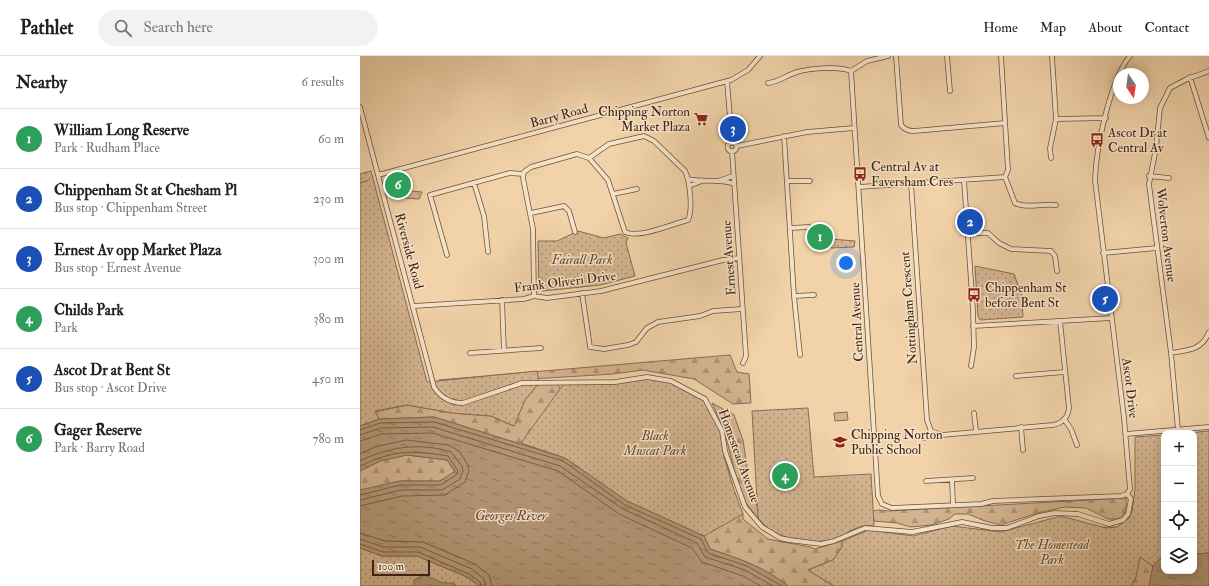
<!DOCTYPE html>
<meta charset="utf-8">
<style>
body{margin:0;font-family:"IM FELL Double Pica",serif;background:#f2f2f2;color:#202124}
.controls{position:absolute;right:12px;bottom:12px;display:grid;overflow:hidden;border-radius:8px;box-shadow:0 2px 10px #0003}
.controls button{width:36px;height:36px;display:grid;place-items:center;padding:0;border:0;border-bottom:1px solid #e0e0e0;background:#fff;color:#202124;font:20px sans-serif}
.compass{position:absolute;left:753px;top:12px;width:36px;height:36px;border-radius:50%;background:#fff;box-shadow:0 2px 10px #0003;rotate:167deg}
.scale{position:absolute;left:12px;bottom:10px;width:58px;box-sizing:border-box;padding-left:4px;border:2px solid #3e2416;border-top:0;font-size:11px;line-height:14px;white-space:nowrap;color:#3e2416;-webkit-text-stroke:3px #f6e2c7;paint-order:stroke}
.you{position:absolute;left:486px;top:207px;width:14px;height:14px;margin:-10px;border:3px solid #fff;border-radius:50%;background:#1a73e8;box-shadow:0 0 0 6px #1a73e833}
.badge{display:grid;place-items:center;width:26px;height:26px;border-radius:50%;background:#8f2418;color:#fff;font-size:13px;font-weight:700}
.pin{position:absolute;translate:-50% -50%;border:2px solid #fff;box-shadow:0 1px 4px #0006}
.list{margin:0;padding:0;list-style:none}
h2{display:flex;justify-content:space-between;align-items:center;height:52px;margin:0;padding:0 16px;font-size:17px}
h2 small{font-size:13px;font-weight:400;color:#757577}
.list li{display:grid;grid-template-columns:26px 1fr auto;gap:12px;align-items:center;box-sizing:border-box;height:60px;padding:0 16px;border-top:1px solid #e0e0e0}
.list b{display:block;font-size:15px;white-space:nowrap}
.list p{margin:0;font-size:13px;white-space:nowrap;color:#757577}
.list em{font-size:13px;font-style:normal;color:#757577}
.icon{flex:none;width:22px;height:22px;fill:none;stroke:currentColor;stroke-width:2;stroke-linecap:round;stroke-linejoin:round}
.map{position:relative;flex:none;width:849px;height:530px;overflow:hidden}
header{display:flex;align-items:center;gap:24px;box-sizing:border-box;height:56px;padding:0 20px;background:#fff;border-bottom:1px solid #e0e0e0}
header strong{font-size:19px}
nav{display:flex;gap:22px;margin-inline-start:auto;font-size:14px}
.search{width:280px;height:36px;background:#f2f2f2;display:flex;align-items:center;gap:10px;box-sizing:border-box;padding:0 14px;border-radius:22px;color:#757577;font-size:15px}
main{display:flex}
aside{flex:1;background:#fff}
.map>svg:first-child{display:block}
.green{fill:#d3b490;stroke:#886c53}
.forest{fill:url(#forest-firs);stroke:#886c53}
.park{fill:url(#park-dots);stroke:#886c53}
.water{fill:url(#water-ripples);stroke:#856950}
.lines{fill:none;stroke-linecap:round;stroke-linejoin:round}
.shore{stroke:#795e46;stroke-width:1}
.stream{stroke:#856950;stroke-width:1}
.minor-casing{stroke:#6b503b;stroke-width:5.5}
.minor{stroke:#f6e2c7;stroke-width:4}
.labels{text-anchor:middle;dominant-baseline:central;stroke-width:3;stroke-linejoin:round;paint-order:stroke}
.poi-label{font-size:13px;fill:#3e2416;stroke:#f6e2c7;text-anchor:start}
.street-label{font-size:13px;fill:#3e2416;stroke:#f6e2c7}
.park-label{font-size:13px;font-style:italic;fill:#634834;stroke:#f6e2c7}
.water-label{font-size:14px;font-style:italic;fill:#614633;stroke:#f6e2c7}
</style>
<header>
<strong>Pathlet</strong>
<div class="search"><svg class="icon" aria-label="search" viewBox="0 0 24 24"><circle cx="10" cy="10" r="6"/><path d="M15 15l6 6"/></svg>Search here</div>
<nav><a>Home</a><a>Map</a><a>About</a><a>Contact</a></nav>
</header>
<main>
<aside>
<h2>Nearby<small>6 results</small></h2>
<ul class="list">
<li><span class="badge" style="background:#2e9e5b">1</span><div><b>William Long Reserve</b><p>Park · Rudham Place</p></div><em>60 m</em></li>
<li><span class="badge" style="background:#1a4fb4">2</span><div><b>Chippenham St at Chesham Pl</b><p>Bus stop · Chippenham Street</p></div><em>230 m</em></li>
<li><span class="badge" style="background:#1a4fb4">3</span><div><b>Ernest Av opp Market Plaza</b><p>Bus stop · Ernest Avenue</p></div><em>300 m</em></li>
<li><span class="badge" style="background:#2e9e5b">4</span><div><b>Childs Park</b><p>Park</p></div><em>380 m</em></li>
<li><span class="badge" style="background:#1a4fb4">5</span><div><b>Ascot Dr at Bent St</b><p>Bus stop · Ascot Drive</p></div><em>450 m</em></li>
<li><span class="badge" style="background:#2e9e5b">6</span><div><b>Gager Reserve</b><p>Park · Barry Road</p></div><em>780 m</em></li>
</ul>
</aside>
<div class="map">
<svg width="849" height="530" viewBox="0 0 849 530">
<defs>
<pattern id="forest-firs" width="22" height="20" patternUnits="userSpaceOnUse"><rect width="22" height="20" fill="#d3b490"/><path d="M5 1l3.5 6h-7zM16 11l3.5 6h-7z" fill="#ad9275"/></pattern>
<pattern id="park-dots" width="8" height="8" patternUnits="userSpaceOnUse"><rect width="8" height="8" fill="#d3b490"/><path d="M2 2h.1M6 6h.1" fill="none" stroke="#ad9275" stroke-width="1.8" stroke-linecap="round"/></pattern>
<pattern id="water-ripples" width="26" height="14" patternUnits="userSpaceOnUse"><rect width="26" height="14" fill="#b49777"/><path d="M2 4q2-2 4 0t4 0M15 11q2-2 4 0t4 0" fill="none" stroke="#947b61"/></pattern>
</defs>
<rect width="100%" height="100%" fill="#f1d2a9"/>
<filter id="stains"><feTurbulence type="fractalNoise" baseFrequency=".005" numOctaves="4"/><feColorMatrix values="0 0 0 0 .2 0 0 0 0 .09 0 0 0 0 .02 0 0 0 .5 -.17"/></filter>
<radialGradient id="worn" r=".72"><stop offset=".6" stop-color="#630" stop-opacity="0"/><stop offset="1" stop-color="#630" stop-opacity=".3"/></radialGradient>
<path class="green" d="M 487,356 L 488,364 L 475,365 L 474,357 Z"/>
<path class="forest" d="M 370,299 L 377,316 L 389,318 L 391,347 L 373,348 L 334,323 L 283,314 L 253,318 L 139,325 L 79,324 Z
M 196,326 L 200,332 L 206,362 L 364,401 L 370,420 L 372,439 L 383,458 L 383,463 L 408,483 L 450,491 L 455,493 L 482,485 L 482,491 L 473,504 L 448,514 L 474,530 L 428,530 C 405,511 377,502 350,493 L 344,480 L 299,460 L 205,402 L 74,361 L 19,363 L 15,356 L 47,349 L 92,357 L 131,360 L 153,370 L 165,344 L 179,327 Z
M 352,347 L 374,359 L 383,384 L 390,431 L 405,471 L 386,447 L 378,428 L 364,374 Z
M 47,399 L 87,404 L 95,416 L 80,425 L 40,425 L 0,435 L 0,415 L 20,405 Z
M 766,442 L 766,456 L 758,463 L 748,463 L 726,452 L 705,451 L 677,457 L 641,469 L 625,465 L 608,458 L 595,458 L 589,463 L 571,469 L 550,471 L 537,467 L 514,465 L 513,455 L 518,454 L 529,455 Z
M 769,462 L 787,506 L 793,510 L 789,530 L 771,530 L 776,521 L 742,471 L 757,471 Z"/>
<path class="park" d="M 11,115 L 67,326 L 177,315 L 179,327 L 165,344 L 154,370 L 131,360 L 92,357 L 47,349 L 15,355 L 19,363 L 0,370 L 0,118 Z
M 45,118 L 51,135 L 62,136 L 59,143 L 30,141 L 25,124 Z
M 455,174 L 470,183 L 495,185 L 494,191 L 471,192 L 449,178 Z
M 218,175 L 244,182 L 260,178 L 268,182 L 266,187 L 275,220 L 240,229 L 183,235 L 179,232 L 178,185 L 197,185 Z
M 615,210 L 654,218 L 662,240 L 663,261 L 620,264 L 618,260 Z
M 287,321 L 304,323 L 345,343 L 362,375 L 364,401 L 374,434 L 383,458 L 344,480 L 267,445 L 205,402 L 161,387 L 205,326 L 230,327 Z
M 448,352 L 454,421 L 511,418 L 514,469 C 509,470 503,470 499,471 C 490,474 483,481 474,483 C 448,490 414,483 398,462 L 392,355 Z
M 849,375 L 849,497 L 835,498 L 834,377 L 829,377 Z
M 804,379 L 804,499 L 793,510 L 780,501 L 776,521 L 771,530 L 474,530 L 448,514 L 473,504 L 482,491 L 482,485 L 509,474 L 553,480 L 592,470 L 641,476 L 701,460 L 746,472 L 757,471 L 769,462 L 772,455 L 775,433 L 775,381 Z
M 0,492 L 22,500 L 57,500 L 107,521 L 119,530 L 0,530 Z"/>
<path class="water" d="M 74,361 L 205,402 L 267,445 L 344,480 L 350,493 C 377,502 405,511 428,530 L 119,530 L 107,521 L 57,500 L 22,500 L 0,492 L 0,434 L 40,425 L 80,425 L 95,415 L 87,404 L 47,399 L 20,405 L 0,415 L 0,370 L 19,363 Z
M 849,497 L 849,530 L 789,530 L 793,510 L 804,499 L 804,515 L 834,515 L 834,498 Z
M 64,519 L 83,527 L 94,527 L 96,530 L 54,530 L 54,524 Z"/>
<g class="lines">
<path class="shore" d="M 0,374 L 20,367 L 74,366 L 203,405 L 265,449 L 341,483 L 348,497 L 387,510 L 422,530
M 0,379 L 21,372 L 73,371 L 200,410 L 263,453 L 337,487 L 345,501 L 385,514 L 413,530
M 0,385 L 22,378 L 73,377 L 198,415 L 259,458 L 332,492 L 342,506 L 383,520 L 401,530
M 0,398 L 15,391 L 46,384 L 89,389 L 99,395 L 108,409 L 109,415 L 105,426 L 85,439 L 42,440 L 0,450
M 0,405 C 28,391 60,386 91,396 L 102,410 L 103,415 L 100,423 L 82,434 L 41,434 L 0,444
M 0,410 C 34,394 51,394 88,400 L 98,415 L 96,419 L 81,429 L 40,429 L 0,439
M 0,477 L 25,485 L 63,486 L 115,508 L 129,519 L 132,530
M 0,483 L 23,491 L 60,491 L 112,513 L 124,523 L 126,530
M 0,488 L 23,496 L 58,496 L 109,518 L 120,526 L 121,530"/>
<path class="stream" d="M 0,127 L 9,124"/>
<defs>
<path id="minor" d="M 536,0 L 541,69 C 544,73 548,75 554,75 L 645,67
M 587,0 L 590,35
M 641,0 L 648,114 L 645,121
M 491,15 L 518,440 L 522,448 L 532,452 L 621,448 L 633,445 L 761,440 L 767,438 L 770,433 L 764,362 L 735,124 C 736,92 750,24 770,0
M 491,15 L 507,5 L 528,0
M 830,21 L 849,82
M 367,25 L 372,87
M 408,27 C 419,26 427,19 437,16 C 452,12 477,10 491,15
M 0,51 L 74,331 C 81,342 90,347 103,347 L 162,327 L 255,326 L 287,321 L 311,325 L 345,343 L 362,375 L 365,395 L 385,451 L 402,471 L 420,482 L 429,484 L 461,488 L 474,485 L 505,472 L 552,476 L 602,466 L 632,472 L 647,472 L 679,460 L 695,457 L 718,458 L 749,468 L 763,464 L 768,458 L 771,443 L 767,438
M 696,63 L 746,62
M 424,80 L 434,240 L 440,299
M367.5 91a4.5 4.5 0 1 1 9 0a4.5 4.5 0 1 1-9 0Z
M 377,90 L 447,76 L 494,72
M 372,95 L 386,300 L 383,307
M 691,102 L 690,92 L 696,63 L 692,0
M 18,119 L 371,24 L 388,14 L 400,0
M 789,120 L 809,122
M 645,121 L 655,147 C 667,153 683,147 696,149
M 328,123 C 343,127 360,122 374,128
M 604,124 L 613,254 L 614,291 L 611,310
M 358,125 L 373,120
M 427,125 L 450,125
M 114,127 L 124,160 L 128,196
M 551,127 L 567,364 L 571,375 L 582,379 L 693,369 C 703,367 708,361 709,352 L 700,265
M 329,130 L 342,125
M 499,131 L 645,121
M 253,138 L 277,133
M 171,157 L 204,150 L 209,155 L 215,176
M 430,172 L 449,171
M 608,177 L 628,177 L 639,187 L 651,193 L 691,195 L 695,200 L 697,215
M 743,197 L 797,192
M 87,199 L 70,139 L 150,117 L 163,118
M 222,237 L 230,291 L 244,293 L 268,289 L 276,286 L 287,272 L 298,266 L 340,260 L 353,255 L 382,253
M 174,240 L 173,173 L 163,122 L 164,116 L 171,111 L 217,98 L 229,102 L 249,88 L 284,80 L 294,85 L 325,115 C 330,125 333,154 328,164 C 312,168 279,183 265,176 L 248,124 L 229,102
M 434,240 L 454,239
M 142,244 L 144,295
M 54,250 L 164,243 L 174,240 L 187,242 L 241,235 L 363,204 L 379,202
M 613,270 L 751,262
M 110,297 L 181,292
M 811,297 C 829,294 842,294 849,276
M 656,320 L 704,316
M 614,357 L 616,375
M 704,363 L 711,373 L 717,389
M 661,371 L 663,394
M 818,374 L 811,297 L 789,128 L 796,92 L 800,52 L 810,32 L 827,23 L 849,15
M 766,378 L 849,371
M 564,382 L 571,375
M 592,424 L 593,449
M 566,425 L 613,422"/>
</defs>
<use href="#minor" class="minor-casing"/>
<use href="#minor" class="minor"/>
</g>
<defs>
<symbol id="supermarket-bare" viewBox="-9 -9 18 18"><path d="M-6-5.5h2.5l.6 2H6L4.5 2H-2.5L-4.4-4H-6ZM-1.5 3.2a1.3 1.3 0 1 0 .1 0ZM3 3.2a1.3 1.3 0 1 0 .1 0Z" fill="#8f2418" stroke="#f6e2c7" stroke-width="2.5" paint-order="stroke"/></symbol>
<symbol id="bus-bare" viewBox="-9 -9 18 18"><path d="M-5-6H5V4H4V6H2V4H-2V6H-4V4H-5ZM-3.5-4V0h7V-4ZM-3.5 1.2v1.5H-2V1.2ZM2 1.2v1.5H3.5V1.2Z" fill="#8f2418" stroke="#f6e2c7" stroke-width="2.5" paint-order="stroke"/></symbol>
<symbol id="school-bare" viewBox="-9 -9 18 18"><path d="M0-5L7-2L0 1L-7-2ZM-4 1L0 2.5L4 1V4Q0 6-4 4Z" fill="#8f2418" stroke="#f6e2c7" stroke-width="2.5" paint-order="stroke"/></symbol>
</defs>
<g fill-rule="evenodd">
<use href="#supermarket-bare" x="331" y="53" width="20" height="20"/>
<use href="#bus-bare" x="727" y="74" width="20" height="20"/>
<use href="#bus-bare" x="490" y="108" width="20" height="20"/>
<use href="#bus-bare" x="604" y="229" width="20" height="20"/>
<use href="#school-bare" x="470" y="376" width="20" height="20"/>
</g>
<g class="labels">
<g class="poi-label">
<text x="330" y="56" text-anchor="end">Chipping Norton<tspan x="330" dy="15">Market Plaza</tspan></text>
<text x="748" y="77">Ascot Dr at<tspan x="748" dy="15">Central Av</tspan></text>
<text x="511" y="111">Central Av at<tspan x="511" dy="15">Faversham Cres</tspan></text>
<text x="625" y="232">Chippenham St<tspan x="625" dy="15">before Bent St</tspan></text>
<text x="491" y="379">Chipping Norton<tspan x="491" dy="15">Public School</tspan></text>
</g>
<g class="street-label">
<text transform="translate(199 60) rotate(-15)">Barry Road</text>
<text transform="translate(806 179) rotate(83)">Wolverton Avenue</text>
<text transform="translate(49 195) rotate(75)">Riverside Road</text>
<text transform="translate(369 202) rotate(-94)">Ernest Avenue</text>
<text transform="translate(205 226) rotate(-7)">Frank Oliveri Drive</text>
<text transform="translate(549 252) rotate(-94)">Nottingham Crescent</text>
<text transform="translate(497 266) rotate(-93)">Central Avenue</text>
<text transform="translate(770 332) rotate(83)">Ascot Drive</text>
<text transform="translate(379 400) rotate(70)">Homestead Avenue</text>
</g>
<g class="park-label">
<text x="222" y="204">Fairall Park</text>
<text x="295" y="380">Black<tspan x="295" dy="15">Muscat Park</tspan></text>
<text x="692" y="489">The Homestead<tspan x="692" dy="15">Park</tspan></text>
</g>
<g class="water-label">
<text x="151" y="459">Georges River</text>
</g>
</g>
<rect width="100%" height="100%" filter="url(#stains)"/>
<rect width="100%" height="100%" fill="url(#worn)"/>
</svg>
<div class="controls">
<button>+</button>
<button>−</button>
<button><svg class="icon" aria-label="locate" viewBox="0 0 24 24"><circle cx="12" cy="12" r="6"/><path d="M12 2v4M12 18v4M2 12h4M18 12h4"/></svg></button>
<button><svg class="icon" aria-label="layers" viewBox="0 0 24 24"><path d="M12 4l9 5-9 5-9-5zM3 14l9 5 9-5"/></svg></button>
</div>
<svg class="compass" viewBox="-18 -18 36 36"><path d="M0-13l5 13h-10z" fill="#e53935"/><path d="M0 13l5-13h-10z" fill="#757577"/></svg>
<div class="scale">100 m</div>
<div class="you"></div>
<div class="pin badge" style="left:460px;top:181px;background:#2e9e5b">1</div>
<div class="pin badge" style="left:610px;top:166px;background:#1a4fb4">2</div>
<div class="pin badge" style="left:373px;top:73px;background:#1a4fb4">3</div>
<div class="pin badge" style="left:425px;top:420px;background:#2e9e5b">4</div>
<div class="pin badge" style="left:745px;top:243px;background:#1a4fb4">5</div>
<div class="pin badge" style="left:38px;top:129px;background:#2e9e5b">6</div>
</div>
</main>
